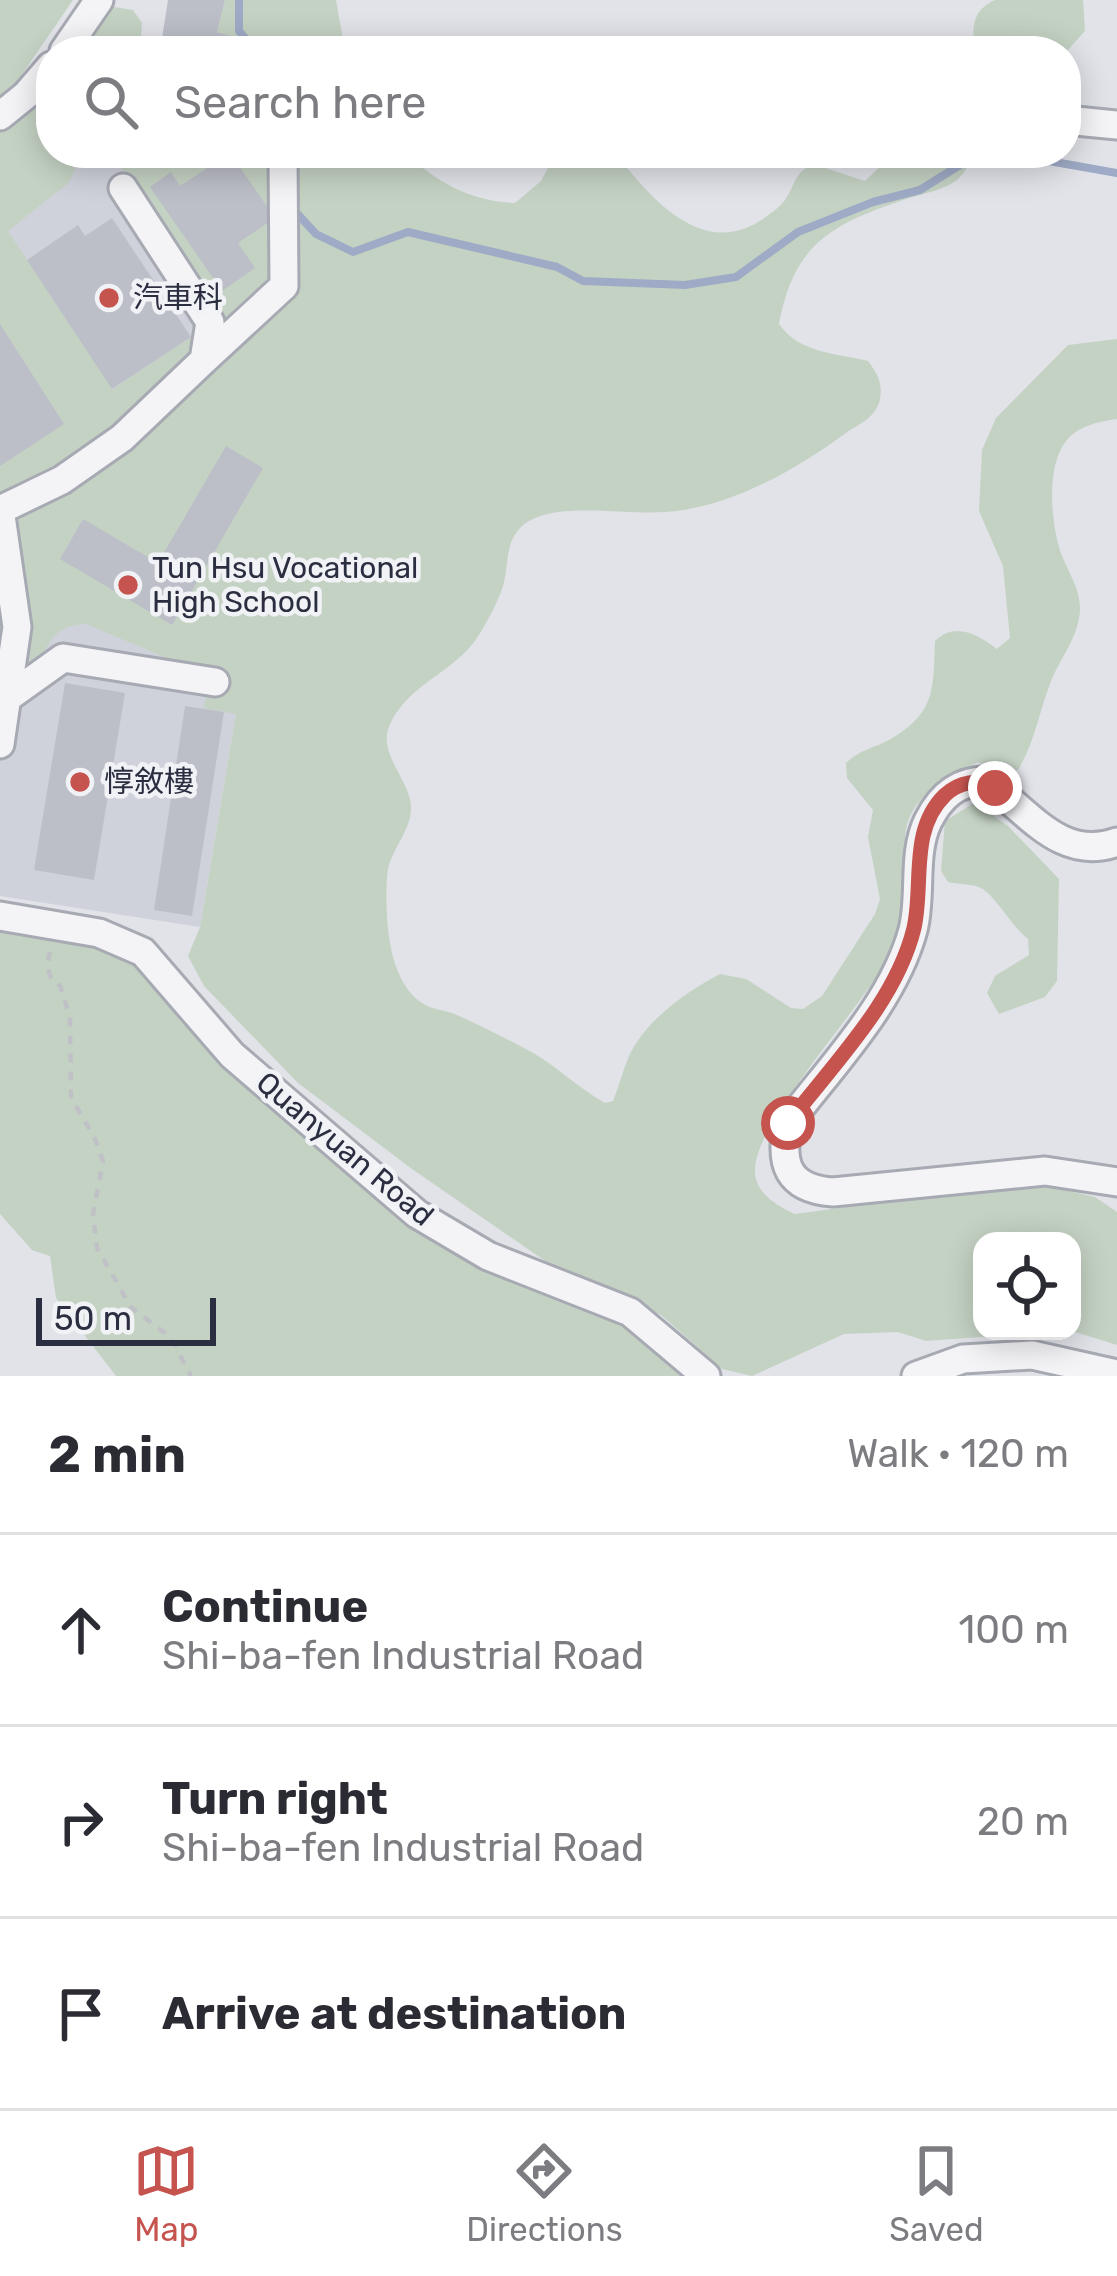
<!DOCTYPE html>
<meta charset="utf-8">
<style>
body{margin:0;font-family:Rubik,"Noto Sans TC",sans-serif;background:#f7f7f7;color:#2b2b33}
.controls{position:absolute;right:36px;bottom:36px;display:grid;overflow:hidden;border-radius:24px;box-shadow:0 6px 30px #0003}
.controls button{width:108px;height:108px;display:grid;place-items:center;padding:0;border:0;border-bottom:3px solid #e1e1e2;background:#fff;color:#2b2b33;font:60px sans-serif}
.scale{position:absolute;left:36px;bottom:30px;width:180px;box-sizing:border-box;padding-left:12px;border:6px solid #2b2e40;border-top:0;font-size:33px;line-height:42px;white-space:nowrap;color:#2b2e40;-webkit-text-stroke:9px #f1f2f6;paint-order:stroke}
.stop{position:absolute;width:36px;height:36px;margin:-27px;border:9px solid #c5544f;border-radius:50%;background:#fff}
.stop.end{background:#c5544f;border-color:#fff;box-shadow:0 3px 12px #0008}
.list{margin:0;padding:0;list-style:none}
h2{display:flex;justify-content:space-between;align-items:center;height:156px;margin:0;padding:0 48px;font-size:51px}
h2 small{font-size:39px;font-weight:400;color:#7c7c81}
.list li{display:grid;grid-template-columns:78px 1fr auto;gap:36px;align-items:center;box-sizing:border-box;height:192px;padding:0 48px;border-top:3px solid #e1e1e2}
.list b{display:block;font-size:45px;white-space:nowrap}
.list p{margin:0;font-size:39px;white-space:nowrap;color:#7c7c81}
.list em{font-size:39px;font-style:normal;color:#7c7c81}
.icon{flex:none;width:66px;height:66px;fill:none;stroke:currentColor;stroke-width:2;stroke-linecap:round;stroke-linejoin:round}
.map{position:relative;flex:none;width:1117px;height:1376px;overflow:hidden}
.search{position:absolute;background:#fff;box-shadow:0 6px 30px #0003;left:36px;right:36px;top:36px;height:132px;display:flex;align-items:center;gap:30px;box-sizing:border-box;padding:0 42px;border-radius:48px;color:#7c7c81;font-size:45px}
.sheet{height:732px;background:#fff}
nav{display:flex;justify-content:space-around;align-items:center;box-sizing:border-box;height:168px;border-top:3px solid #e1e1e2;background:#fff;font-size:33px;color:#7c7c81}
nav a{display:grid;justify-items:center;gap:6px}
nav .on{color:#c5544f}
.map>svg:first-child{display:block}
.built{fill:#d0d2db}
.green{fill:#c4d2c3}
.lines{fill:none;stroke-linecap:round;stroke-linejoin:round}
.stream{stroke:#9fabc6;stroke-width:8}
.building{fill:#bcbec8}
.minor-casing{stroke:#a7a9b3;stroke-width:33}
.path{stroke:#c0c1c7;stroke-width:4.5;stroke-dasharray:9 9;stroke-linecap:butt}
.minor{stroke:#f4f4f7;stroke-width:27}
.route{stroke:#c5544f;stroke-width:15}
.poi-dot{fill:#c5544f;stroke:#f1f2f6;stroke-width:4.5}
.labels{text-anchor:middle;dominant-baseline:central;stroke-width:9;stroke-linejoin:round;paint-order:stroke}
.poi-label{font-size:30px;fill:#2b2e40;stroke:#f1f2f6;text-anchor:start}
.street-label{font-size:30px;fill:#2b2e40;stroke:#f1f2f6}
</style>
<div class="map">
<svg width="1117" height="1376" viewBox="0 0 1117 1376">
<rect width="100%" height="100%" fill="#e1e3e9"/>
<path class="built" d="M 0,146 L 51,153 L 344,153 L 236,714 L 200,927 L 0,896 Z"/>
<path class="green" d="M 0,0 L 73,0 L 16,83 L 0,98 Z
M 225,0 L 336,0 L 345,51 L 233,51 L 235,37 L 217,32 Z
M 995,0 L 1083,0 L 1085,31 L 1066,52 L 974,51 C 973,27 971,11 995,0 Z
M 114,7 L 133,10 L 142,23 L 140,51 L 72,51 Z
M 51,75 L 51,153 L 70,153 L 75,171 L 67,184 L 8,231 L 113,389 L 191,337 L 208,303 L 209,291 L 178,243 L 110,153 L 407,153 C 438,184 471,201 515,203 L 541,181 L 556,153 L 627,153 L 627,168 C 662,210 708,256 763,219 C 771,213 780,207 785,200 C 796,184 793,174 813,164 L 865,181 L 894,153 L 975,153 C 971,160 966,171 960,177 C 948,189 926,193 909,198 C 835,223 794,241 779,324 C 799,353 835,353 868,361 C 878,374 884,386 879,403 C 873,419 859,424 846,433 C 795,470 730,508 665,512 C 627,515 561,502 529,521 C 503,537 510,562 503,586 C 498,602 488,620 479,635 C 454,674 411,681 390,724 C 376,754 412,781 411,809 C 411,832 388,852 387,877 C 385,916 387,980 422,1003 C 432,1010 446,1010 457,1015 C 479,1025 501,1036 522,1047 C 553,1062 576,1087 605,1103 L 613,1101 C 619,1086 623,1070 629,1056 C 645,1021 687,991 720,974 L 746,979 L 791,1008 L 803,1009 L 822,996 L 875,914 L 880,899 L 868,837 L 873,810 L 847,778 L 846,763 C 859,750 874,748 889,740 C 936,713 933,690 935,641 C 955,621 978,635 997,649 L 1010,638 L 1003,566 L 979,511 L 982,450 L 996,418 L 1068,345 L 1117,339 L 1117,419 C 1101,421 1078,426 1067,440 C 1046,464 1051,519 1059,547 C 1065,568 1080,586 1080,608 C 1080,636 1059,659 1050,684 C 1039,713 1034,744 1018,770 L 1007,773 L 978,762 C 853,821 936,859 896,945 C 868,1002 757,1117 755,1169 C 754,1193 777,1206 795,1214 L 1029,1182 L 1095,1197 L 1117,1212 L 1117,1345 L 1072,1331 L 1072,1241 L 982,1241 L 982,1331 L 1063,1331 L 926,1341 L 898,1332 L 844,1334 L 752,1376 L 722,1369 L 661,1315 L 551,1265 L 412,1169 L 298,1083 L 204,986 L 188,956 L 200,927 L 236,714 L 203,708 L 208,691 L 190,671 L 174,661 L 86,624 C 41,626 53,657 23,677 L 10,644 L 0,639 L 0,610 L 16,599 L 0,497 L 0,466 L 63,423 L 0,324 L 0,126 Z
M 974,803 L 1008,826 L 1059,879 L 1057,981 L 1045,997 L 999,1014 L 987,993 L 995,976 L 1029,955 L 1028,939 C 1011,926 995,894 979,887 C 970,884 957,884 948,882 L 941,871 L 945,821 Z
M 0,928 L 99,946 L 140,967 L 349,1173 L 625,1325 L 686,1376 L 116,1376 L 56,1298 L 50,1256 L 32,1250 L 0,1214 Z"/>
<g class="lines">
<path class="stream" d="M 239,0 L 239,31 L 256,51
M 265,153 L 274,169
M 293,209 L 316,234 L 353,252 L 408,232 L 557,267 L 583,281 L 685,285 L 736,277 L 798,232 L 873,202 L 920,190 L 971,158 L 1049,161 L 1117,173"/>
</g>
<path class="building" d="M 168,0 L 225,0 L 217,32 L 235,37 L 233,51 L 160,51 Z
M 230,153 L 275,218 L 238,243 L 255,268 L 222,291 L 150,187 L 171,172 L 180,186 Z
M 112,218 L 191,337 L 112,389 L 27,260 L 78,225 L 85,236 Z
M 0,324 L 64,424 L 0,466 Z
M 226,446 L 263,468 L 172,625 L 60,559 L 83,519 L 158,563 Z
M 65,683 L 125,693 L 94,880 L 34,870 Z
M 185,706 L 224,712 L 192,916 L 154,910 Z"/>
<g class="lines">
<defs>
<path id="minor" d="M 64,51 L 99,0
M 0,116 L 26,95 L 51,66
M 1076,121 L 1117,125
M 204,360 L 284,286 L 283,155
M 0,509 L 17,627 L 0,744
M 0,510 L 62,480 L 122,438 L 204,360 L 210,322 L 123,188
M 7,698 L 63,658 L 215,682
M 1117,842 C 1060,863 1027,809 985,781 C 957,781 940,797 928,821 C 912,854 922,895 913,930 C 893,1003 833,1064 788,1123 C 779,1164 788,1189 833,1192 L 1045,1171 L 1117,1182
M 0,916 L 99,933 L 143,952 L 232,1055 L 417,1214 L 488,1256 L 630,1312 L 706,1376
M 916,1376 L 963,1359 L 1032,1355 L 1117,1374"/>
</defs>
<use href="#minor" class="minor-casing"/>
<path class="path" d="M 50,952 L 47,965 L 51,978 L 60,986 L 70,1017 L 71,1097 L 95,1139 L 103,1161 L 93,1214 L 97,1248 L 131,1307 L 171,1338 L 191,1376"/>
<use href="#minor" class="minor"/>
</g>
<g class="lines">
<path class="route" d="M 788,1123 C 833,1064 896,1002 914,928 C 924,884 909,830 945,795 C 959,782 979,778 995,788"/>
</g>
<g class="poi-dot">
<circle cx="109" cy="298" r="12"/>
<circle cx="128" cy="585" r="12"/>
<circle cx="80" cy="782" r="12"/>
</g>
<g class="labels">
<g class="poi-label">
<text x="133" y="298">汽車科</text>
<text x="152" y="568">Tun Hsu Vocational<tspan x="152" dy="34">High School</tspan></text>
<text x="104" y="782">惇敘樓</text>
</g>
<g class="street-label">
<text transform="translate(345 1149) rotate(40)">Quanyuan Road</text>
</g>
</g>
</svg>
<div class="controls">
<button><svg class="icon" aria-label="locate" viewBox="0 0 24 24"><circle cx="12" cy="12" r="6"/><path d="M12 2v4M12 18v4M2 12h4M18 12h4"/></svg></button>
</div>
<div class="scale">50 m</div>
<div class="stop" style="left:788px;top:1123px"></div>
<div class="stop end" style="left:995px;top:788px"></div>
<div class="search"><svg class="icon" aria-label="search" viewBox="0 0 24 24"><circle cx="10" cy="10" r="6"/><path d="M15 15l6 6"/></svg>Search here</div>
</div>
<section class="sheet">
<h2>2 min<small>Walk · 120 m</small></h2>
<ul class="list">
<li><svg class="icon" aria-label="ahead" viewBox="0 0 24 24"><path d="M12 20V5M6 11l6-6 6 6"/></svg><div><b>Continue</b><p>Shi-ba-fen Industrial Road</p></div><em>100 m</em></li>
<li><svg class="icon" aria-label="right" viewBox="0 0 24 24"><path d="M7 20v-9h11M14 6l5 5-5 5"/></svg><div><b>Turn right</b><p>Shi-ba-fen Industrial Road</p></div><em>20 m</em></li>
<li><svg class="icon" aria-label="arrive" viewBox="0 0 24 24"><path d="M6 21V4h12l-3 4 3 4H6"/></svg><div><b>Arrive at destination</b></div></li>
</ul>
</section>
<nav>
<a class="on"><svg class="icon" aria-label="map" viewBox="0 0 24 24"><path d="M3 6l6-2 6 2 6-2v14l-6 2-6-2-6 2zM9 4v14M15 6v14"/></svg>Map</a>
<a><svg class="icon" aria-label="directions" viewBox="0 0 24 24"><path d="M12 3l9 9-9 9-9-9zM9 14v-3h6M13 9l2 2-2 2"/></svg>Directions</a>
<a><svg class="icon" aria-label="saved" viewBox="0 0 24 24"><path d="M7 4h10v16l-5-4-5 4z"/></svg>Saved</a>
</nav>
